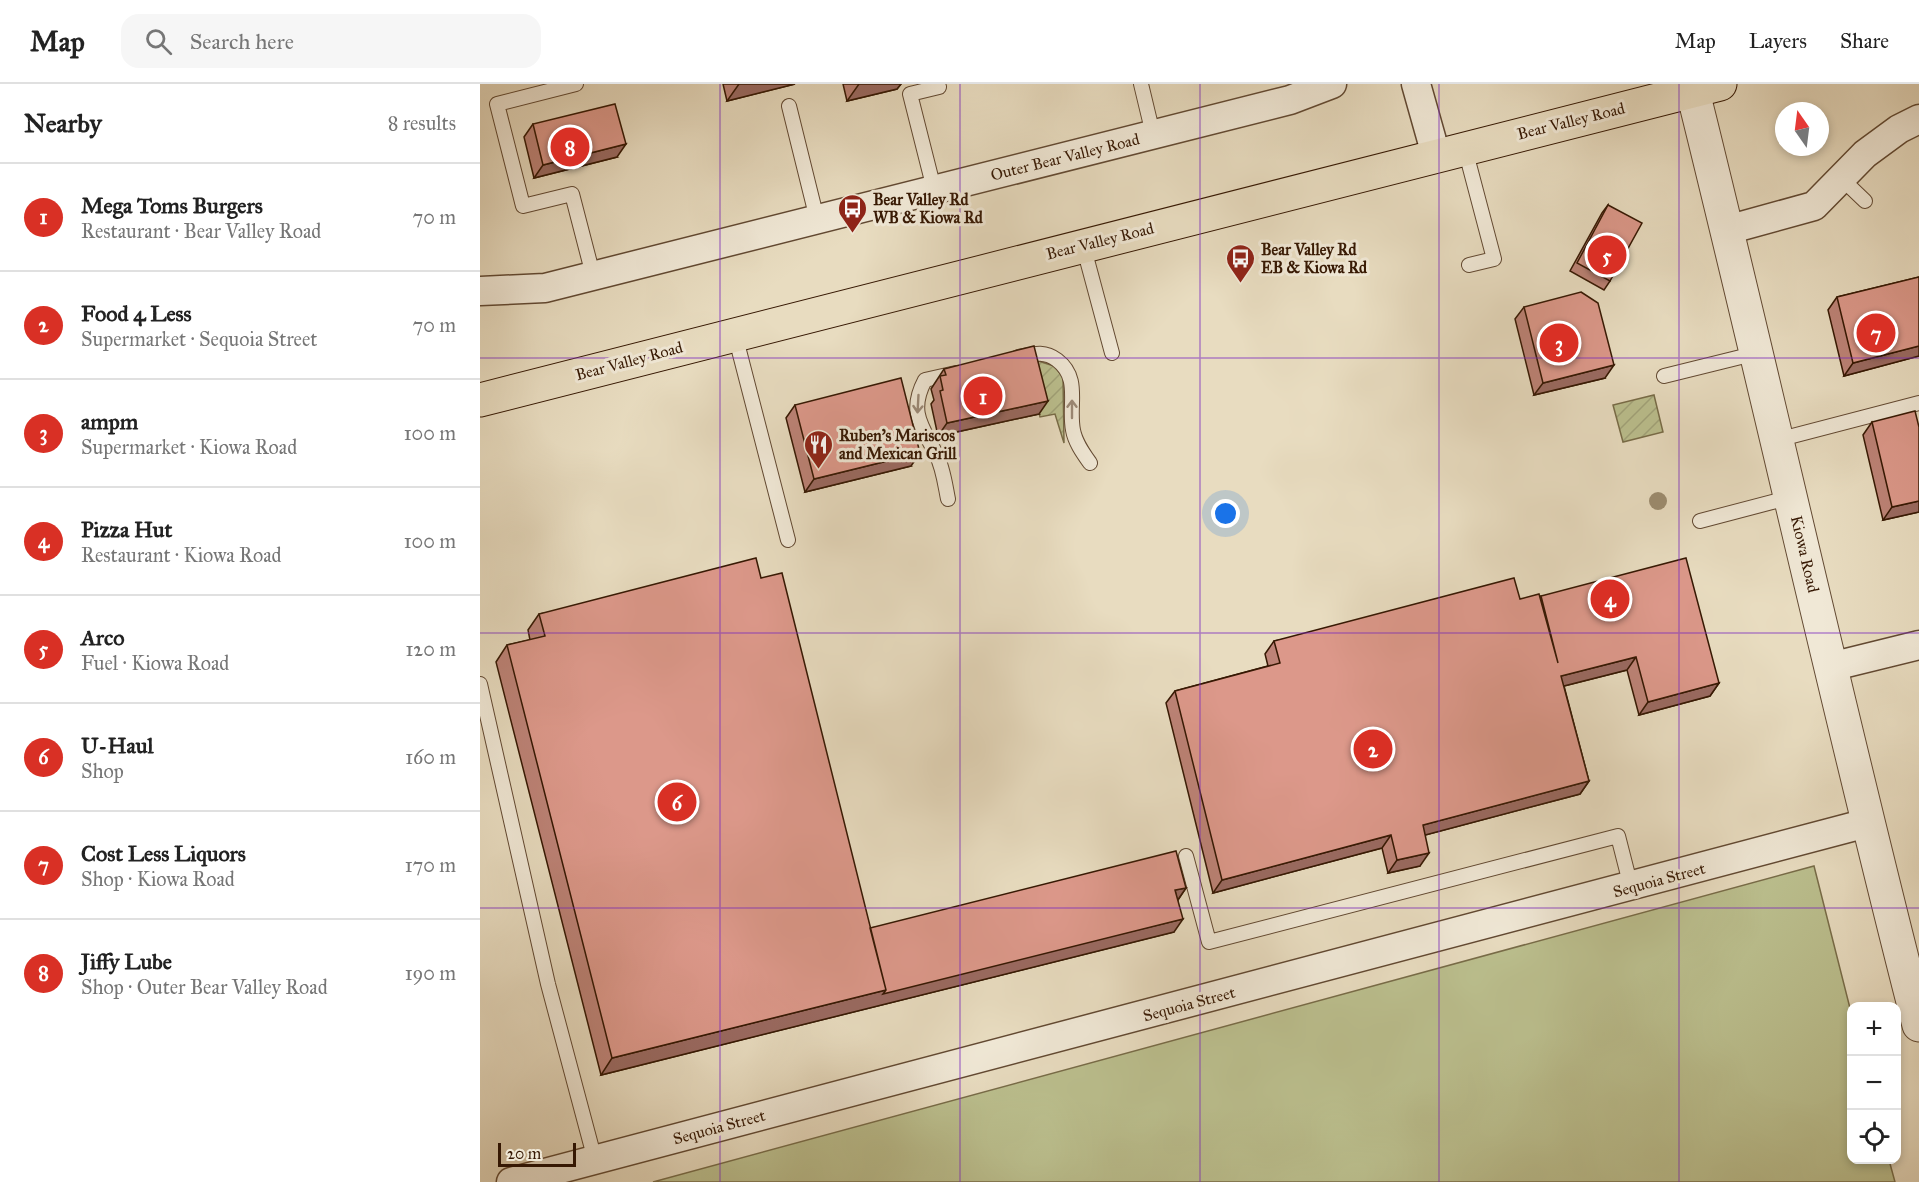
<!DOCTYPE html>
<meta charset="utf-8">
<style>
body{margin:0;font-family:"IM FELL Great Primer",serif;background:#f6f6f6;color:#222}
.controls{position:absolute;right:18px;bottom:18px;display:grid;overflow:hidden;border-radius:12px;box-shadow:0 3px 9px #0003}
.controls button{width:54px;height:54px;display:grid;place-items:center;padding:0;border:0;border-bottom:2px solid #e0e0e0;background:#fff;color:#222;font:30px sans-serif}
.compass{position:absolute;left:1295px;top:18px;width:54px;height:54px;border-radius:50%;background:#fff;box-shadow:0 3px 9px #0003;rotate:346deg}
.scale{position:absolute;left:18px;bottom:15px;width:78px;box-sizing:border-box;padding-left:6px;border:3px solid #361803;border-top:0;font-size:16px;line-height:21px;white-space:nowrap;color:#361803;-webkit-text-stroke:4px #f0e8d6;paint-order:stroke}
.you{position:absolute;left:746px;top:430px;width:21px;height:21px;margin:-15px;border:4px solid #fff;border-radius:50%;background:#1a73e8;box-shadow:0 0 0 9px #1a73e833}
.badge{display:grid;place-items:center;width:39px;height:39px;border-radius:50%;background:#d93025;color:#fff;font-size:20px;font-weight:700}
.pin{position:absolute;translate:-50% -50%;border:3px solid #fff;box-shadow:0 2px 6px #0006}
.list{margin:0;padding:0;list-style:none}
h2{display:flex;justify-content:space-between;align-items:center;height:78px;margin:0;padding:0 24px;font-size:26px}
h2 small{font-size:20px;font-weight:400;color:#767676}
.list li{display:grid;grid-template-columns:39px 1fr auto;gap:18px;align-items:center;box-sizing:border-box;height:108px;padding:0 24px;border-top:2px solid #e0e0e0}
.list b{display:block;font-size:22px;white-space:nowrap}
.list p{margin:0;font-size:20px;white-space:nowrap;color:#767676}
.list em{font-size:20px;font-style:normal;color:#767676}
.icon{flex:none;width:33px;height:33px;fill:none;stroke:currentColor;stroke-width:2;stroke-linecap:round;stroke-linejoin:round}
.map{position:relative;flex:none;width:1439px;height:1098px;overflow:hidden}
header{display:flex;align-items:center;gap:36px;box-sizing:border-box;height:84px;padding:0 30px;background:#fff;border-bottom:2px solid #e0e0e0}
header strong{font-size:28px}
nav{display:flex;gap:33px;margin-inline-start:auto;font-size:21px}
.search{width:420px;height:54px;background:#f6f6f6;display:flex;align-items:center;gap:15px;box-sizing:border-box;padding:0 21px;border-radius:18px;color:#767676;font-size:22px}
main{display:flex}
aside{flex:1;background:#fff}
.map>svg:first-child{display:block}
.grass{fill:#bbbf8e;stroke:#786c48;stroke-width:1.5}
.garden{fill:url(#garden-furrows);stroke:#786c48;stroke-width:1.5}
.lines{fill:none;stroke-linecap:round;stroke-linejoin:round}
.service-casing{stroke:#624932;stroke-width:16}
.minor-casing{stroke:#624932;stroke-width:31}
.tertiary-casing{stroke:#624932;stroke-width:35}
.primary-casing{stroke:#361803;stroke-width:35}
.service{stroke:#f0e8d6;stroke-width:14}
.minor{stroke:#f0e8d6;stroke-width:28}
.tertiary{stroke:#f0e8d6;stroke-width:33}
.primary{stroke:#e8dcc0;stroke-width:33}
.tree{fill:#9c8c6f}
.wall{fill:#bd8377;stroke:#361803;stroke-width:1.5}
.shaded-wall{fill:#9a6a61;stroke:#361803;stroke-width:1.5}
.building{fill:#dc988a;stroke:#361803;stroke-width:1.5}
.oneway{stroke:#9c8a77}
.grid{fill:none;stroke:#7b2cbf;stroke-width:1.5;stroke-opacity:0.55}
.labels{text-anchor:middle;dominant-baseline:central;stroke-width:6;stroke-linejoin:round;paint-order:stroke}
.street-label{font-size:16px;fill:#361803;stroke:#f0e8d6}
.poi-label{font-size:16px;font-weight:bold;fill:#361803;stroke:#f0e8d6;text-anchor:start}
</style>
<header>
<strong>Map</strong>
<div class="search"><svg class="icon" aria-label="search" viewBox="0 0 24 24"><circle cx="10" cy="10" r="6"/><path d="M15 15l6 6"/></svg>Search here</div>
<nav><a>Map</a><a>Layers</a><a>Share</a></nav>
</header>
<main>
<aside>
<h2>Nearby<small>8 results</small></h2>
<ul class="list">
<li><span class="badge">1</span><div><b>Mega Toms Burgers</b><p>Restaurant · Bear Valley Road</p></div><em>70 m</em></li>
<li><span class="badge">2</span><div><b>Food 4 Less</b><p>Supermarket · Sequoia Street</p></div><em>70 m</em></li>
<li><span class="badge">3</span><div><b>ampm</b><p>Supermarket · Kiowa Road</p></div><em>100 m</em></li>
<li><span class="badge">4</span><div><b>Pizza Hut</b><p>Restaurant · Kiowa Road</p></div><em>100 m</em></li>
<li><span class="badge">5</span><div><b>Arco</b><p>Fuel · Kiowa Road</p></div><em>120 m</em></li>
<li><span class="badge">6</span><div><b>U-Haul</b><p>Shop</p></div><em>160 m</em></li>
<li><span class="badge">7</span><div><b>Cost Less Liquors</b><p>Shop · Kiowa Road</p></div><em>170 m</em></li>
<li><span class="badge">8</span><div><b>Jiffy Lube</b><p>Shop · Outer Bear Valley Road</p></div><em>190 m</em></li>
</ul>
</aside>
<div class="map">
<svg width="1439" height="1098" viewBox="0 0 1439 1098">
<defs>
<pattern id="garden-furrows" width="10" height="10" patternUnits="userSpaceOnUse" patternTransform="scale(1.5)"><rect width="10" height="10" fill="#bbbf8e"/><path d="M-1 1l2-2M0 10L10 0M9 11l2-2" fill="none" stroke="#a1a379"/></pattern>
</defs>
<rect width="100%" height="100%" fill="#e8dcc0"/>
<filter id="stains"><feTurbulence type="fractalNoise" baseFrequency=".00333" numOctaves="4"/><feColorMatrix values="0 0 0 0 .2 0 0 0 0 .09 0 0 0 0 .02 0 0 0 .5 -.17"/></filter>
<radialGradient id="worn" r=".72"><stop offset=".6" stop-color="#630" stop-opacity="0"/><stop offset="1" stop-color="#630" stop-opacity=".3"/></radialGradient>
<path class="grass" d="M 1334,782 L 1371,928 L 1372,1076 L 1409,1076 L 1415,1098 L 173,1098 Z"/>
<path class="garden" d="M 555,276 L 574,282 L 583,293 L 584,359 L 575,330 L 560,333 L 545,278 Z
M 1174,311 L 1183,348 L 1143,358 L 1133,321 Z"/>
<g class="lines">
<defs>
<path id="service" d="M 96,0 L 17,20 L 43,122 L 92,110 L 113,191
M 661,0 L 673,50
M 309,22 L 337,135
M 985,65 L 1014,175 L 989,181
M 1361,94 L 1385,117
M 454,105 L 430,10 L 459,3 L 458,0
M 603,161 L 632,269
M 255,251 L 308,456
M 538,273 C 553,270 564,266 577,276 C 601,294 588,321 593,346 C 595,358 603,369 610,379
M 1184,292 L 1277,269
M 1297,356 L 1439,319
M 468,415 C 465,400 463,383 456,370 C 442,342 428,328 445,296 L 476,289
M 1220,437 L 1311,413
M 0,600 L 68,900 L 115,1076
M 706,772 L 729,858 L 1138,752 L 1151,803"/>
<path id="minor" d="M 936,0 L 956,71
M 1247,146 L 1334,122 L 1385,70 L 1419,45 L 1439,35
M 0,207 L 65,204 L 810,16 L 852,0
M 1350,583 L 1439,561
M 31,1098 L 1387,739"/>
<path id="tertiary" d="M 1211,0 C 1289,313 1358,628 1439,941"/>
<path id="primary" d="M 0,316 L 1240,0"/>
</defs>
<use href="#service" class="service-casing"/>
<use href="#minor" class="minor-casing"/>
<use href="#tertiary" class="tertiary-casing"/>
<use href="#primary" class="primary-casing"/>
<use href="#service" class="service"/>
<use href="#minor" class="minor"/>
<use href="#tertiary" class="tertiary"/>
<use href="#primary" class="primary"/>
</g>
<circle class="tree" cx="1178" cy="417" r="9"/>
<path class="wall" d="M 243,0 L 315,0 L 247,17 Z
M 363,0 L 421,0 L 417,5 L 367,17 Z
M 53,40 L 137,73 L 54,94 L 44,53 Z
M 1128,121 L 1130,197 L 1124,206 L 1090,187 L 1122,129 Z
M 1439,193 L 1439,272 L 1364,292 L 1348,226 L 1357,213 Z
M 1044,223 L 1125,294 L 1054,311 L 1035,235 Z
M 464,285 L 559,330 L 458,352 L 451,320 L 454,316 L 451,305 Z
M 315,321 L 431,382 L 325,408 L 306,334 Z
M 1392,338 L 1439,428 L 1403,436 L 1383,351 Z
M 281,494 L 390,844 L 706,804 L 698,816 L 694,848 L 121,991 L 16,578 L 27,561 L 50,556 L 48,546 L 59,530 Z
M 1061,512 L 1239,599 L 1230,612 L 1159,631 L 1147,586 L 1084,602 L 1109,697 L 1100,710 L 945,751 L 940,782 L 908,789 L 902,764 L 733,809 L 686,619 L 695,607 L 788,582 L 785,570 L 794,557 L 1040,515 L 1060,514 Z"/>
<path class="shaded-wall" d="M 259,0 L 315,0 L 247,17 Z
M 379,0 L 421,0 L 417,5 L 367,17 Z
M 146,60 L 137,73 L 54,94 L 63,81 Z
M 1439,262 L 1439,272 L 1364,292 L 1373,279 Z
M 1134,281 L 1125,294 L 1054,311 L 1063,299 Z
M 568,317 L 559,330 L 458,352 L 467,339 Z
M 440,369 L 431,382 L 325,408 L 334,395 Z
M 1439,417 L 1439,428 L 1403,436 L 1412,423 Z
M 1156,573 L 1147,586 L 1072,605 L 1081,592 Z
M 1239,599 L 1230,612 L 1159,631 L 1168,618 Z
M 1109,697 L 1100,710 L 934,754 L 943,741 Z
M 911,751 L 902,764 L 733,809 L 742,796 Z
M 949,769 L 940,782 L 908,789 L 917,776 Z
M 706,804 L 697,817 L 695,806 Z
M 703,835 L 694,848 L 121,991 L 132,974 L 406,906 Z"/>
<path class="building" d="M 135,20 L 146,60 L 63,81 L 53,40 Z
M 1128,121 L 1162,139 L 1130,197 L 1097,179 Z
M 1439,193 L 1439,262 L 1373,279 L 1357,213 Z
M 1101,208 L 1118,219 L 1134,281 L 1063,299 L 1044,223 Z
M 554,262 L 568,317 L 467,339 L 460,307 L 463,306 L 460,292 L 466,291 L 464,285 Z
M 421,294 L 440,369 L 334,395 L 315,321 Z
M 1435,327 L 1439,343 L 1439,417 L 1412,423 L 1392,338 Z
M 276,474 L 281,494 L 302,489 L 406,906 L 132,974 L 27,561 L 65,552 L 59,530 Z
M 1206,474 L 1239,599 L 1168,618 L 1156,573 L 1081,592 L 1109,697 L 943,741 L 949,769 L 917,776 L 911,751 L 742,796 L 695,607 L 800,579 L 794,557 L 1034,494 L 1040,515 L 1059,510 L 1078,579 L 1061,512 Z
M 696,767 L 706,804 L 695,806 L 703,835 L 403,910 L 406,906 L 390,844 Z"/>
<defs><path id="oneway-shaft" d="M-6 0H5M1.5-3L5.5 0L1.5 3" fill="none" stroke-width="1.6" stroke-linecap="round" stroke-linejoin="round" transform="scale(1.5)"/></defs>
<g class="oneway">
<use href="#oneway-shaft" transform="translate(438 320) rotate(93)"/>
<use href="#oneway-shaft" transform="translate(592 325) rotate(-90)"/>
</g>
<path class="grid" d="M 240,0 L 240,1098M 480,0 L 480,1098M 720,0 L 720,1098M 959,0 L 959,1098M 1199,0 L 1199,1098M 0,274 L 1439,274M 0,549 L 1439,549M 0,824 L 1439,824"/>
<defs>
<symbol id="bus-pin" viewBox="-11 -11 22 30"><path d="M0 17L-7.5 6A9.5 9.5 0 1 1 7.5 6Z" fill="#8f2418" stroke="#f0e8d6"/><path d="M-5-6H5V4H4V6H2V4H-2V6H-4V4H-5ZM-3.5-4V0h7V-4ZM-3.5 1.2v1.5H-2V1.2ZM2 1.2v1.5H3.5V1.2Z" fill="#fff"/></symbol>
<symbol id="restaurant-pin" viewBox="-11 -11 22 30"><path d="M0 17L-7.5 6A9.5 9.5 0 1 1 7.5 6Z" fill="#8f2418" stroke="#f0e8d6"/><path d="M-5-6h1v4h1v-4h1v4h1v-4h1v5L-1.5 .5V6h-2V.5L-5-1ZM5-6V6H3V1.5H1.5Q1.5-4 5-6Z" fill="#fff"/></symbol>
</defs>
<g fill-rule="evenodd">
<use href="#bus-pin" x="356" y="108" width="33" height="45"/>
<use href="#bus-pin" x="744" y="158" width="33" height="45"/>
<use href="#restaurant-pin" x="322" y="344" width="33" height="45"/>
</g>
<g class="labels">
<g class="street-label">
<text transform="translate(1091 37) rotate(-14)">Bear Valley Road</text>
<text transform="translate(585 73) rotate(-14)">Outer Bear Valley Road</text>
<text transform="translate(620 157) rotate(-14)">Bear Valley Road</text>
<text transform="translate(149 277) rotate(-15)">Bear Valley Road</text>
<text transform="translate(1325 470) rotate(77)">Kiowa Road</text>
<text transform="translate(1179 796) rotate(-15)">Sequoia Street</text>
<text transform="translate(709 920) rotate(-15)">Sequoia Street</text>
<text transform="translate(239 1043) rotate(-15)">Sequoia Street</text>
</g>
<g class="poi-label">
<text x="393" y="115">Bear Valley Rd<tspan x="393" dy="18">WB &amp; Kiowa Rd</tspan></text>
<text x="781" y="165">Bear Valley Rd<tspan x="781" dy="18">EB &amp; Kiowa Rd</tspan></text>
<text x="359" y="351">Ruben's Mariscos<tspan x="359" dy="18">and Mexican Grill</tspan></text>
</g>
</g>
<rect width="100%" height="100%" filter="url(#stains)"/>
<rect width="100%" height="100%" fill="url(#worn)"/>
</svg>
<div class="controls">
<button>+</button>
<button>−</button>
<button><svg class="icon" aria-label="locate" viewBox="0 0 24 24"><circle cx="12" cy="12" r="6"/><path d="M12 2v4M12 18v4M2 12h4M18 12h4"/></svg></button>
</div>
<svg class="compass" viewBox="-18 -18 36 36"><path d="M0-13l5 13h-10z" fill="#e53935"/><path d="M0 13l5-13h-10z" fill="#767676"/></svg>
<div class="scale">20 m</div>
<div class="you"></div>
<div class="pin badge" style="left:503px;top:312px">1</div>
<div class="pin badge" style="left:893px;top:665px">2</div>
<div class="pin badge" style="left:1079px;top:259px">3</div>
<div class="pin badge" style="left:1130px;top:515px">4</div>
<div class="pin badge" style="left:1127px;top:171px">5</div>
<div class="pin badge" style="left:197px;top:718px">6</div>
<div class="pin badge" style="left:1396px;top:249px">7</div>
<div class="pin badge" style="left:90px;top:63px">8</div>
</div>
</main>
